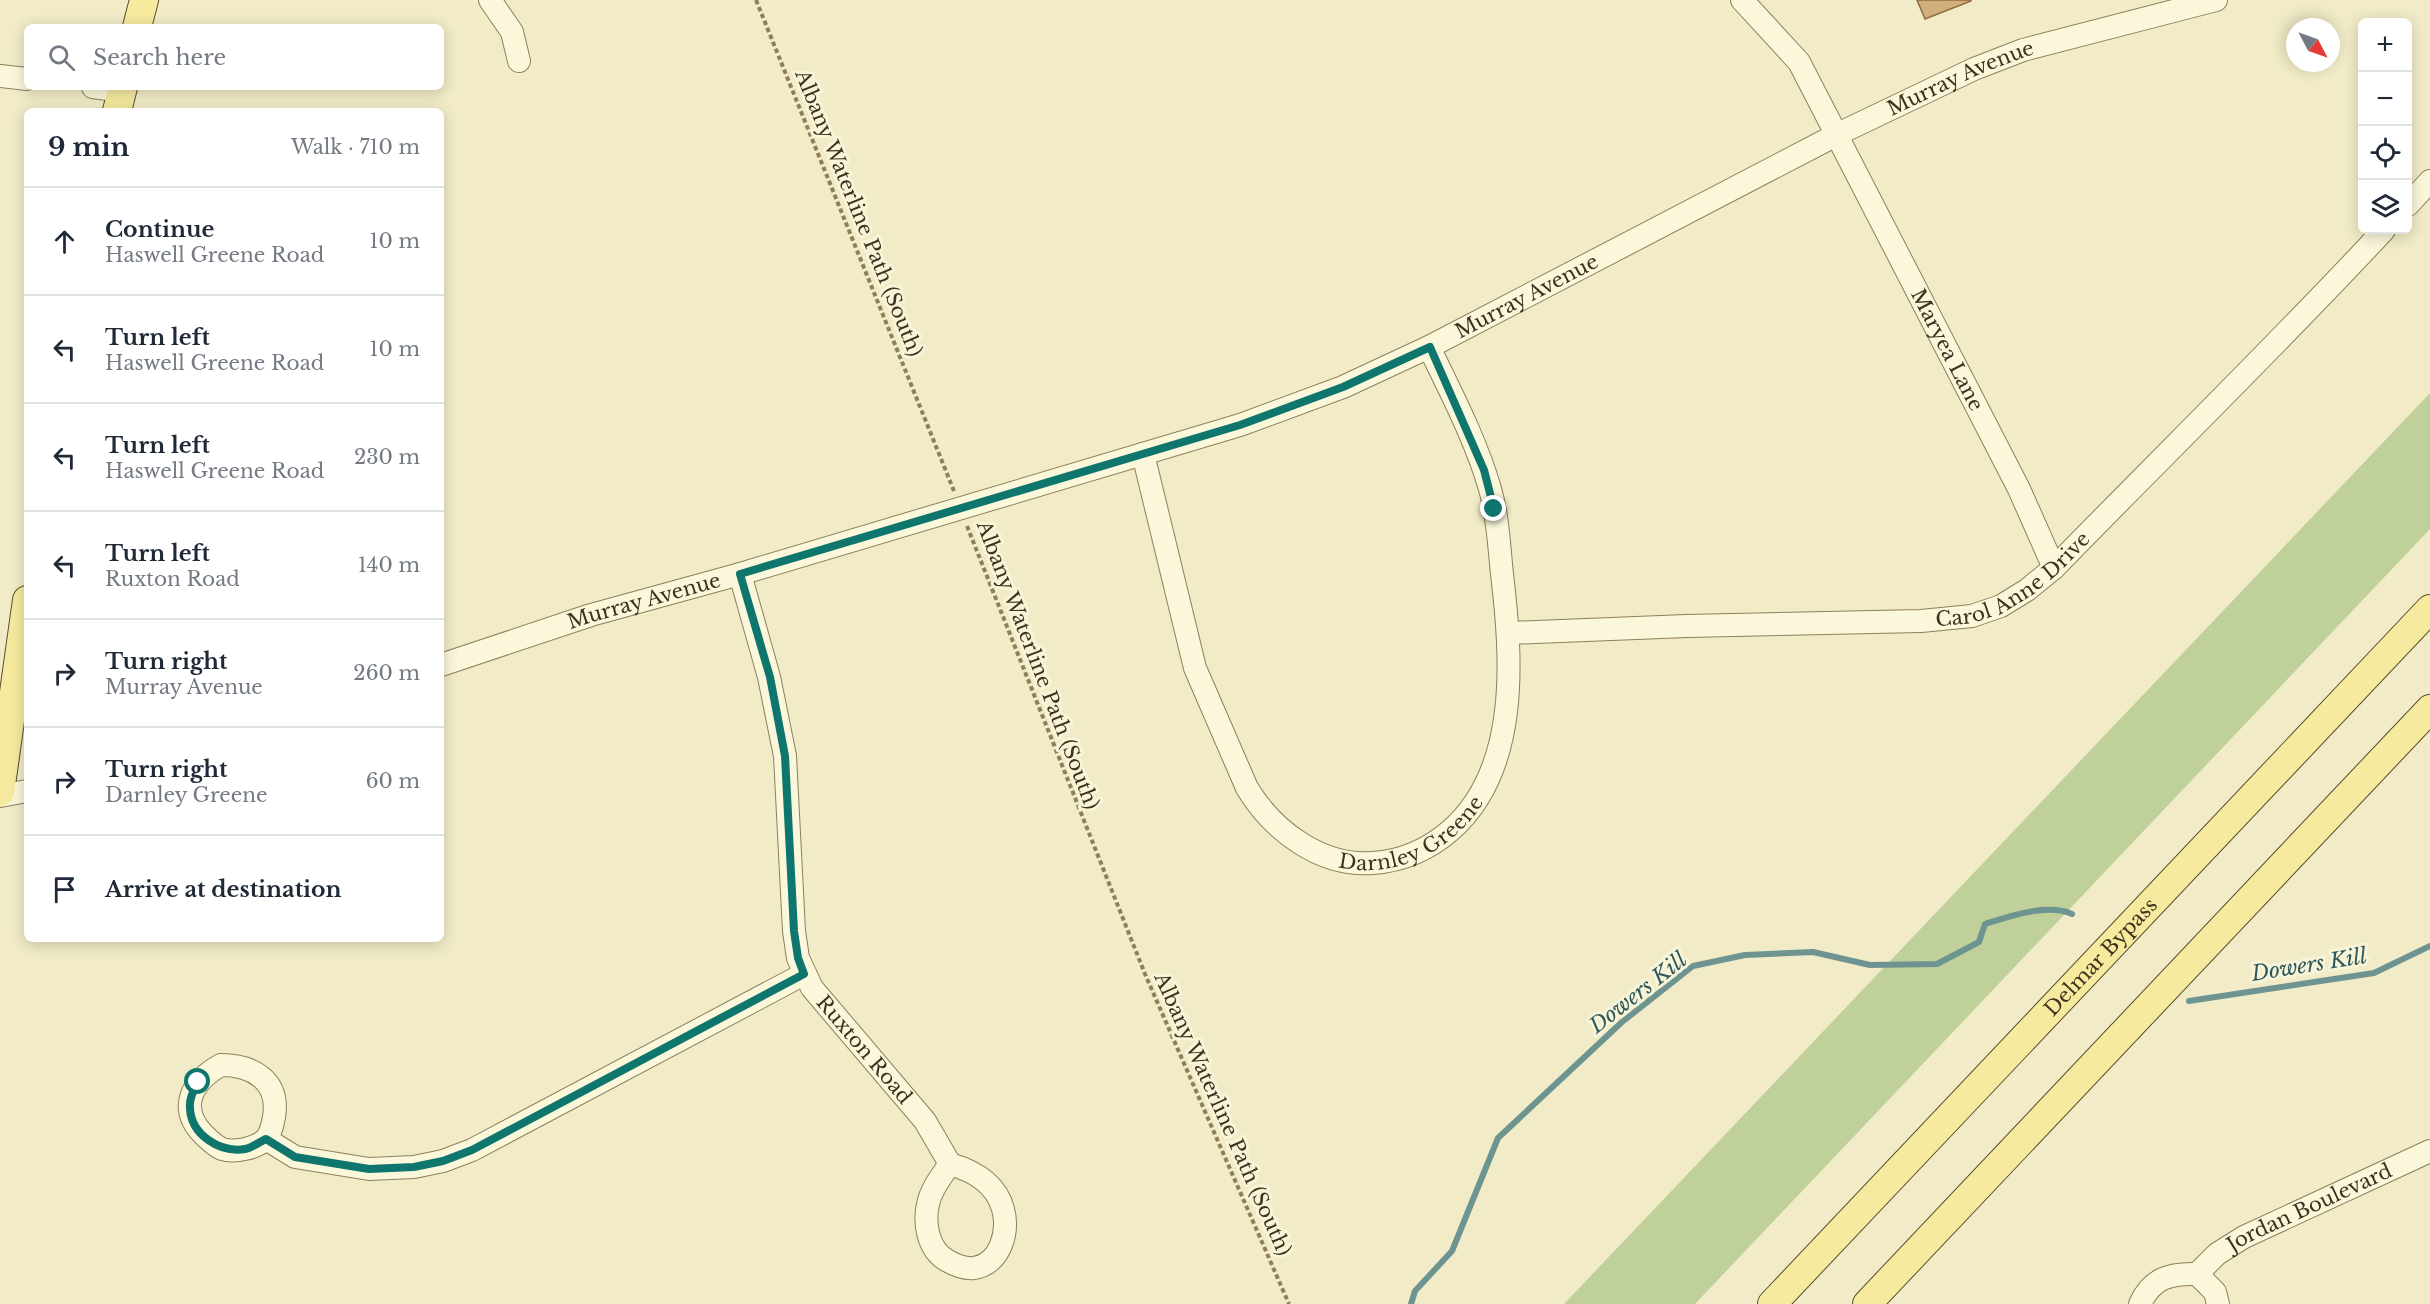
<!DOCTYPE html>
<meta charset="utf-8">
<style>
body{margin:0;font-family:"Libre Baskerville",serif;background:#f6f6f7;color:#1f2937}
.controls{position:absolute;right:18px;top:18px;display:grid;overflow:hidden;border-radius:9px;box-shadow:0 3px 15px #0003}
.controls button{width:54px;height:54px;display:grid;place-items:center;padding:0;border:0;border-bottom:2px solid #e0e1e3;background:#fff;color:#1f2937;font:30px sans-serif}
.compass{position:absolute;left:2286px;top:18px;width:54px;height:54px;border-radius:50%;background:#fff;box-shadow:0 3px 15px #0003;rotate:131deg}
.stop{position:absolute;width:18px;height:18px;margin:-14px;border:4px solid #0f766e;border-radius:50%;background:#fff}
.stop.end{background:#0f766e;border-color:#fff;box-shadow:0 2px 6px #0008}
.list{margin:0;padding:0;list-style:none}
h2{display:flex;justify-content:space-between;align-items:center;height:78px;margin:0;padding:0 24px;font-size:26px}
h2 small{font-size:20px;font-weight:400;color:#747a83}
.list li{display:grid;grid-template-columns:39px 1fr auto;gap:18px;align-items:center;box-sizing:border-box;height:108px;padding:0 24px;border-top:2px solid #e0e1e3}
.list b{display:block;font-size:22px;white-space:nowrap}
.list p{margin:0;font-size:20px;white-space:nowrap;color:#747a83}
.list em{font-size:20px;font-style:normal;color:#747a83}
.icon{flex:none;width:33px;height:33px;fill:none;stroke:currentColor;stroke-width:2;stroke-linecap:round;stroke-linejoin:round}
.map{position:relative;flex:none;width:2430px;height:1304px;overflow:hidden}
.search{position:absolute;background:#fff;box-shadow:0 3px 15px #0003;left:24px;top:24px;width:420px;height:66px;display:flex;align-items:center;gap:15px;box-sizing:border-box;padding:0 21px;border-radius:9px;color:#747a83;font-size:22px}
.panel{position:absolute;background:#fff;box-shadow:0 3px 15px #0003;left:24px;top:108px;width:420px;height:834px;border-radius:9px}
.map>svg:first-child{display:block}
.green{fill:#c0d09a}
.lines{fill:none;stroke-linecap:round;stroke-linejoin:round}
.stream{stroke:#6e9491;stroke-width:6}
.building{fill:#d1ae7b;stroke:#8f6d3f;stroke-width:1.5}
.minor-casing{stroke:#8e7f5b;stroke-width:24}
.major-casing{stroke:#5c4c2f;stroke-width:30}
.path{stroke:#8e7f5b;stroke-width:4;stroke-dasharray:4.5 3;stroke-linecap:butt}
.minor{stroke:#fbf7db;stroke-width:22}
.major{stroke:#f5ea9e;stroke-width:28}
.route{stroke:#0f766e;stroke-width:8}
.labels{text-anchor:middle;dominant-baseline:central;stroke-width:6;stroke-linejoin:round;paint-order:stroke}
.street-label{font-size:20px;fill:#3e331f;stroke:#f8f4d7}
.water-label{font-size:21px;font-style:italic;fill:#2e585e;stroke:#f8f4d7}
</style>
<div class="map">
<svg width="2430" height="1304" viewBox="0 0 2430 1304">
<rect width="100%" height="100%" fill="#f1ecc7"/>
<path class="green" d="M 2430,393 L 2430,529 L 1695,1304 L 1564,1304 Z"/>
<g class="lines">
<path class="stream" d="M 2189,1001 L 2374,973 L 2430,946
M 1411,1304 L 1415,1291 L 1452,1251 L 1498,1138 L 1622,1022 L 1693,966 L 1745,955 L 1813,952 L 1870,965 L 1937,964 L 1979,942 L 1985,924 C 2010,916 2047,903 2072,914"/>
</g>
<path class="building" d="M 1917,0 L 1971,0 L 1971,1 L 1925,19 Z"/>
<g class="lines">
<defs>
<g id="minor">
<path d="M 490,0 L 512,32 L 519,61"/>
<path id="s1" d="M 1742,0 L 1799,62 L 2019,489 L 2054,568"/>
<path d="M 0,76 L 27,79"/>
<path d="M 93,87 L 122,91"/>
<path d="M 2408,205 L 2430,181"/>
<path id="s2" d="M 1143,454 L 1195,668 L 1247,788 C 1273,831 1321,867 1373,863 C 1403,861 1428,850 1451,830 C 1520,769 1512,658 1502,574 C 1499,546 1498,516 1490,489 C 1476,440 1451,393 1429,347"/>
<path id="s3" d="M 740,574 L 769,677 L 785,756 L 794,931 L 798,958 L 812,988 L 925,1121 L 950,1164"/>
<path id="s4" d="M 1509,633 L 1686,626 L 1921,621 L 1972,616 L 2001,606 L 2027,590 L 2054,568 C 2164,455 2277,345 2384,230"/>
<path id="s5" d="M 441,665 L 591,615 L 740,574 L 1240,425 L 1343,387 L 1429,347 L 1838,134 L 1974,69 L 2023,50 L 2216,0"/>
<path d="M 0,796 L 27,791"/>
<path d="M 221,1065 C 253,1065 280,1081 274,1117 C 273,1123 270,1134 266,1139 C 257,1148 235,1153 222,1149 C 215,1146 209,1140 204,1135 C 177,1108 192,1081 221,1065 Z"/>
<path d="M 266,1139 L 295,1157 L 369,1169 L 414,1167 L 443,1161 L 472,1150 L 804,974"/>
<path d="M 950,1164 C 974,1171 996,1183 1003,1209 C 1009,1231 1001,1264 974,1268 C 965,1269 955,1265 948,1261 C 927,1250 923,1221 929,1200 C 933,1187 942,1175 950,1164 Z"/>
<path id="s6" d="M 2197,1274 L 2217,1254 L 2244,1237 L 2430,1151"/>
<path d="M 2140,1304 C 2152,1278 2170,1273 2197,1274 L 2215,1292 L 2218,1304"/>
</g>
<g id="major">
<path d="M 137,27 L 144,0"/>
<path d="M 117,111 L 123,87"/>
<path d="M 0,792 L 27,600"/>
<path id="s7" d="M 1772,1304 L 2430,609"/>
<path d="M 1867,1304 L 2430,709"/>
</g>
</defs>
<use href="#minor" class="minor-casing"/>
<use href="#major" class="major-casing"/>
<path class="path" d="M 756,0 L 954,491
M 967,526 L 1145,974 L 1289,1304"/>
<use href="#minor" class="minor"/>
<use href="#major" class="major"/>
</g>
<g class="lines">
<path class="route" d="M 198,1082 C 194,1090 189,1098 190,1108 C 191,1135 220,1153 245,1149 C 252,1148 259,1142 266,1139 L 295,1157 L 369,1169 L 414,1167 L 443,1161 L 472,1150 L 804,974 L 798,958 L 794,931 L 785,756 L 770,677 L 740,574 L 1240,425 L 1343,387 L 1430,347 L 1484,470 L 1494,509"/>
</g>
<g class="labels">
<g class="street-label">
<text stroke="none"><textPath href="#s5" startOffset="1635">Murray Avenue</textPath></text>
<text transform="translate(859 213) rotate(68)">Albany Waterline Path (South)</text>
<text stroke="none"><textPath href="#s5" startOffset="1149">Murray Avenue</textPath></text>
<text stroke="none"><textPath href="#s1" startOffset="408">Maryea Lane</textPath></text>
<text stroke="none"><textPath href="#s4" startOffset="516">Carol Anne Drive</textPath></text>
<text stroke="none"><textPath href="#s5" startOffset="213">Murray Avenue</textPath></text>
<text transform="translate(1038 665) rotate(69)">Albany Waterline Path (South)</text>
<text stroke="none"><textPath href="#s2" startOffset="552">Darnley Greene</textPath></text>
<text stroke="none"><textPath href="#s7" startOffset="478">Delmar Bypass</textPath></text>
<text stroke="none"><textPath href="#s3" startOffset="504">Ruxton Road</textPath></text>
<text transform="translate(1223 1114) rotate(66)">Albany Waterline Path (South)</text>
<text stroke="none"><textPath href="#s6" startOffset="132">Jordan Boulevard</textPath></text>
</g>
<g class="water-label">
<text transform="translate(2309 965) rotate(-9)">Dowers Kill</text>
<text transform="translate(1638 993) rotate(-38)">Dowers Kill</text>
</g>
</g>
</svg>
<div class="controls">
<button>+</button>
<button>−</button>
<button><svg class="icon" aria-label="locate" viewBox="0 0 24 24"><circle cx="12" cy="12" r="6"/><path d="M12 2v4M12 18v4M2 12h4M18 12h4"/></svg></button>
<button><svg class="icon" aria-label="layers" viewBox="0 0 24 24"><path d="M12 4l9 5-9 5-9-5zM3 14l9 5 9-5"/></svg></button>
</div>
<svg class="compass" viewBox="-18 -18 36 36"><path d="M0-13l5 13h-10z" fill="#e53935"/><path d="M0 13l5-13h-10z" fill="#747a83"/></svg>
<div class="stop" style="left:198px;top:1082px"></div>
<div class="stop end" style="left:1494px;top:509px"></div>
<div class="search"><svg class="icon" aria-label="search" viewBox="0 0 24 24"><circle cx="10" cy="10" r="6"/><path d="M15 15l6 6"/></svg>Search here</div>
<section class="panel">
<h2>9 min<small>Walk · 710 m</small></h2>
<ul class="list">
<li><svg class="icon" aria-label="ahead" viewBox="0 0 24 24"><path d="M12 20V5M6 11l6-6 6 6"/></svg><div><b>Continue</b><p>Haswell Greene Road</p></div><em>10 m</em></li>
<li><svg class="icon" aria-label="left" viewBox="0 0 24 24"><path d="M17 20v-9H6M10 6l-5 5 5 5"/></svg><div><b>Turn left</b><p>Haswell Greene Road</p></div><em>10 m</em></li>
<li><svg class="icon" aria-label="left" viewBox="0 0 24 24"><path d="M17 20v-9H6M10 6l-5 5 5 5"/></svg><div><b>Turn left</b><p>Haswell Greene Road</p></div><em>230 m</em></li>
<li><svg class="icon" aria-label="left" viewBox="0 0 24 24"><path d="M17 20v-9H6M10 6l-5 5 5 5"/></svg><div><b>Turn left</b><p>Ruxton Road</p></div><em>140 m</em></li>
<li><svg class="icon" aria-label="right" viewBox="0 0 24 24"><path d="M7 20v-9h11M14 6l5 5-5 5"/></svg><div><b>Turn right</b><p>Murray Avenue</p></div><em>260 m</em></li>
<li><svg class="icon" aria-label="right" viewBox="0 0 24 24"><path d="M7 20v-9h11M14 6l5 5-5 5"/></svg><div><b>Turn right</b><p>Darnley Greene</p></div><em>60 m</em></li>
<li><svg class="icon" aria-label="arrive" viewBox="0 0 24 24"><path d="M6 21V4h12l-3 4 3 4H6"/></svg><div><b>Arrive at destination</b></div></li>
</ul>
</section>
</div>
